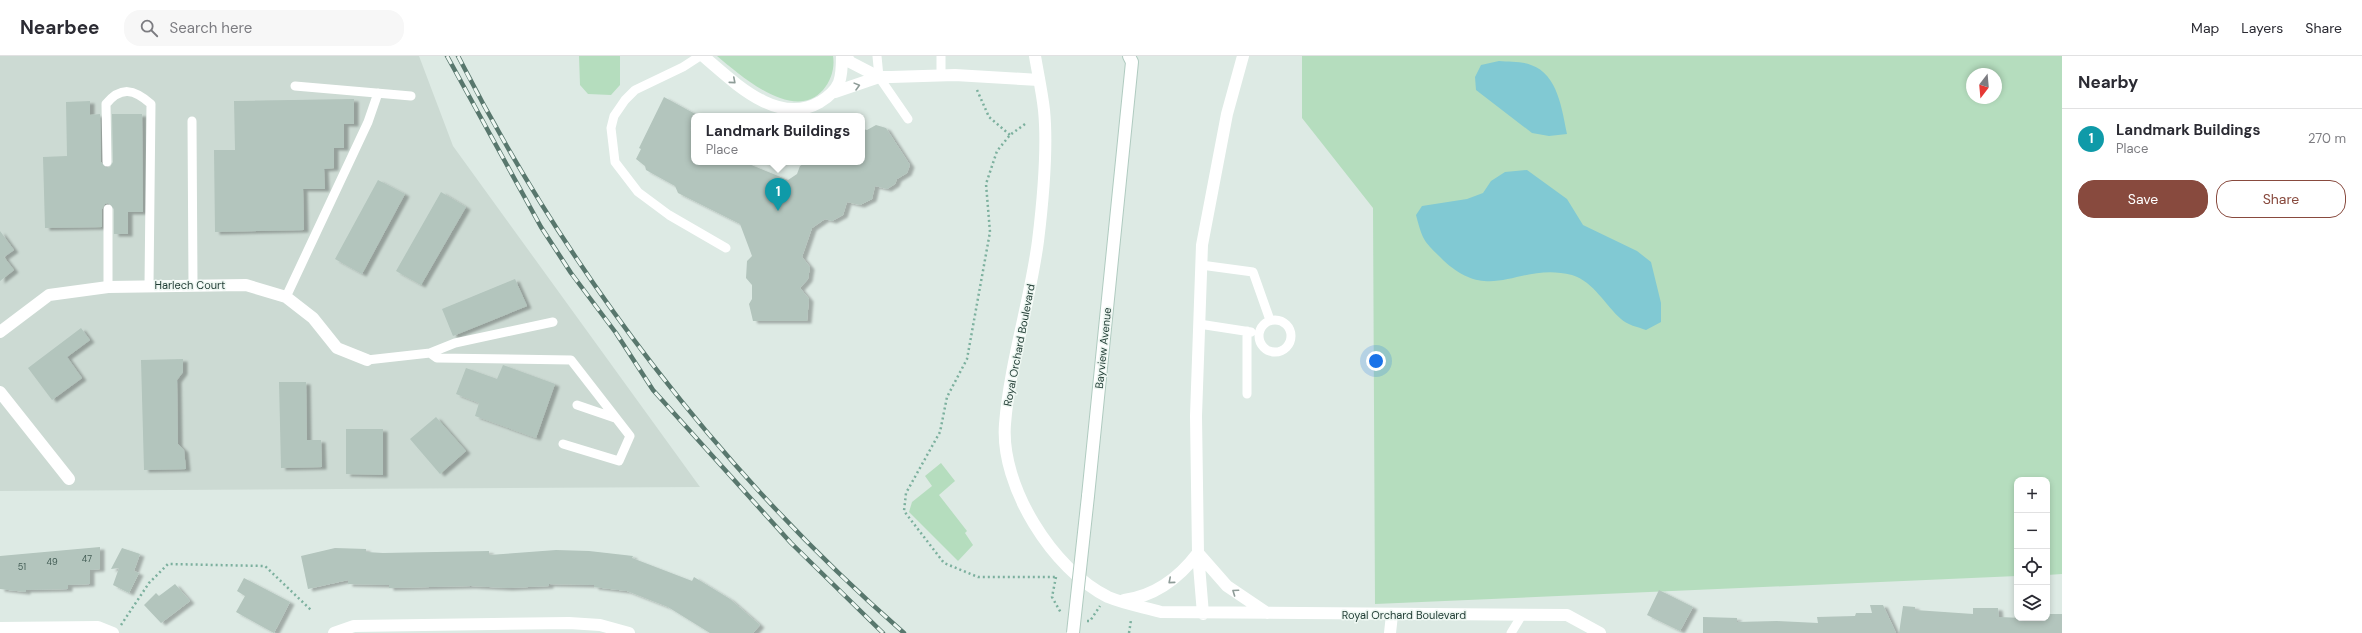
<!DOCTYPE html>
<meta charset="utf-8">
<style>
body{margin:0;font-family:"DM Sans",sans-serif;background:#f7f7f7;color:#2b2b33}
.controls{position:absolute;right:12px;bottom:12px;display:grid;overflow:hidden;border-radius:8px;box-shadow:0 2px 6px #0003}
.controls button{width:36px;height:36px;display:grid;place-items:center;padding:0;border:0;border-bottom:1px solid #e1e1e2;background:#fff;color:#2b2b33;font:20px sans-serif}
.compass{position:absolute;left:1966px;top:12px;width:36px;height:36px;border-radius:50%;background:#fff;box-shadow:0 2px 6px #0003;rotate:196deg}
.you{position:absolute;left:1376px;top:305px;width:14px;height:14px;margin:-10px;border:3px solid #fff;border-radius:50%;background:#1a73e8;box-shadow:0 0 0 6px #1a73e833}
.badge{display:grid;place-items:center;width:26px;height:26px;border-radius:50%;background:#884a3e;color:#fff;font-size:13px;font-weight:700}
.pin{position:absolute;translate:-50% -33px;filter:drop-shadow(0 1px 2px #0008)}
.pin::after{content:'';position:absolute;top:21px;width:14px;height:12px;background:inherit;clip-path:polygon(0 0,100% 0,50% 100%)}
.popup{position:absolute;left:691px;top:57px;width:174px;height:52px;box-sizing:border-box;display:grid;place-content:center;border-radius:8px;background:#fff;filter:drop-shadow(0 1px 3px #0005);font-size:13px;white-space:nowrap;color:#7c7c81}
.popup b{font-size:15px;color:#2b2b33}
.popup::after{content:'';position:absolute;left:50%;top:100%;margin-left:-8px;border:8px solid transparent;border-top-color:#fff}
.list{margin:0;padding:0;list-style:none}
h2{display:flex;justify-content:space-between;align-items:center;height:52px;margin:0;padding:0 16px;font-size:17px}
h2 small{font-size:13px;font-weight:400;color:#7c7c81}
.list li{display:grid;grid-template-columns:26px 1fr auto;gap:12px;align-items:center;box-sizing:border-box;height:60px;padding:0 16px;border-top:1px solid #e1e1e2}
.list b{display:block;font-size:15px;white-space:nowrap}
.list p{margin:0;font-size:13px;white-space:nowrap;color:#7c7c81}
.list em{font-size:13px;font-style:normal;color:#7c7c81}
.actions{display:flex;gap:8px;padding:12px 16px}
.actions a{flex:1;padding:9px 0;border:1px solid #884a3e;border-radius:16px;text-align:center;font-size:14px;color:#884a3e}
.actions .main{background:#884a3e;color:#fff}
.icon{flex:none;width:22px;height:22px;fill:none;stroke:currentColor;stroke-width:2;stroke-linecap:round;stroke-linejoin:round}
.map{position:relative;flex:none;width:2062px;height:577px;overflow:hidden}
header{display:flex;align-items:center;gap:24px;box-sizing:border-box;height:56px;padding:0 20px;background:#fff;border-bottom:1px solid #e1e1e2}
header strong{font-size:19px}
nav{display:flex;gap:22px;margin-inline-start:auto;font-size:14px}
.search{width:280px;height:36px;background:#f7f7f7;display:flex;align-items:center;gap:10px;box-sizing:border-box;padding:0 14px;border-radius:16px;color:#7c7c81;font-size:15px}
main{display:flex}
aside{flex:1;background:#fff}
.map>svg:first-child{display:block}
.built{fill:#ccdad3}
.green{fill:#b5ddbe;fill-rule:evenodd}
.water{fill:#81c9d3}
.building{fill:#b3c5bd;filter:url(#shadow)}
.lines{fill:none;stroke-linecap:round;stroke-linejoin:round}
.secondary-casing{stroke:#b0cbc0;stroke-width:14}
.path{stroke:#7cb09e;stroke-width:2.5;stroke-dasharray:2 3;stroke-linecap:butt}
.service{stroke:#fff;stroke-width:9}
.minor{stroke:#fff;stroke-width:12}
.tertiary{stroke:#fff;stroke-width:12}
.secondary{stroke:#fff;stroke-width:12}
.rail-casing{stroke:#58776d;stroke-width:4.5}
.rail{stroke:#eef7f2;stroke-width:3;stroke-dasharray:9;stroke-linecap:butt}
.secondary-bridge-casing{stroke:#b0cbc0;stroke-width:14;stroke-linecap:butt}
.secondary-bridge{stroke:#fff;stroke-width:12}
.oneway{stroke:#8e9c98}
.labels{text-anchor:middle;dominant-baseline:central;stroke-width:3;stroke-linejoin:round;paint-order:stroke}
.number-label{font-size:9px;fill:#435d55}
.street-label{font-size:11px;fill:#1e3a32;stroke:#eef7f2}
</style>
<header>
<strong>Nearbee</strong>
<div class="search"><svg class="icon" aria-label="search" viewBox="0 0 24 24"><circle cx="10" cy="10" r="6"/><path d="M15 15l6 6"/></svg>Search here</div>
<nav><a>Map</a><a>Layers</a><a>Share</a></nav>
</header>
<main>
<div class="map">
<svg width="2062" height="577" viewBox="0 0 2062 577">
<defs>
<filter id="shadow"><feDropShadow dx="4.5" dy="2.5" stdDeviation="1" flood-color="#0004"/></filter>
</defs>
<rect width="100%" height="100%" fill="#ddeae4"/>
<path class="built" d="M 0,0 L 419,0 L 453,90 L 700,431 L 0,435 Z"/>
<path class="green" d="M 579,0 L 620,0 L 620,29 L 611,39 L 588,38 L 580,29 Z
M 717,0 L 833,0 C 835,12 831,25 823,34 C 794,67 741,20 717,0 Z
M 1302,0 L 2062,0 L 2062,518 L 2047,519 L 2047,424 L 2017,424 L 2017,520 L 1375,548 L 1373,152 L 1302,62 ZM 1972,18 L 1996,18 L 1996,42 L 1972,42 Z
M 941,407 L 955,425 L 939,439 L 967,475 L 965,477 L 973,489 L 958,505 L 909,456 L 912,446 L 932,430 L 925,420 Z"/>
<path class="water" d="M 1499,5 C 1509,6 1522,5 1531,9 C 1558,18 1562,54 1567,78 L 1549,80 L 1532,77 L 1476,34 L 1475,21 L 1481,9 Z
M 1527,114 L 1567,143 L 1583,169 L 1637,195 L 1651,206 L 1661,247 L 1661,266 L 1646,274 C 1638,271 1627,269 1621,263 C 1605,249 1594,226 1572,219 C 1519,205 1492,250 1443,204 C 1424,185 1423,186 1416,159 L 1422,150 L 1467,143 L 1483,137 L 1491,125 L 1505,116 Z"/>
<path class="building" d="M 664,41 L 697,59 L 694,60 L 690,74 L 694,79 L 694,106 L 744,106 L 788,124 L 797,118 L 800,110 L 806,106 L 862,106 L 862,73 L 867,74 L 876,69 L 886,72 L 910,109 L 907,117 L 897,123 L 895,128 L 887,133 L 875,130 L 872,143 L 860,149 L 847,146 L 843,159 L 832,165 L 825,163 L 812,172 L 802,201 L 810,211 L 808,223 L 800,232 L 809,243 L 807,265 L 753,265 L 749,248 L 752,243 L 752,229 L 746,222 L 747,205 L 752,200 L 740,168 L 678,137 L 675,130 L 646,114 L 645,110 L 636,103 L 641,93 L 639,92 Z
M 354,43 L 354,68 L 344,68 L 344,92 L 334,92 L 334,112 L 324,113 L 325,133 L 303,133 L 304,174 L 215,176 L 214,94 L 235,94 L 234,45 Z
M 90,45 L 90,59 L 100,58 L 101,106 L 107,112 L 110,111 L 113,106 L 112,58 L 142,58 L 143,156 L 128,156 L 128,178 L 114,178 L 114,153 L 108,147 L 105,148 L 102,153 L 102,171 L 45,172 L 43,101 L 67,100 L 66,46 Z
M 378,124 L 405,138 L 362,218 L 335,203 Z
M 441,136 L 466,151 L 421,229 L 396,215 Z
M 0,175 L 14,194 L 4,201 L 14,214 L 0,225 Z
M 515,223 L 527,250 L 453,280 L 442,253 Z
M 81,272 L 90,284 L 67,301 L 82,322 L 52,344 L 28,312 Z
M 183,303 L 183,316 L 177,324 L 178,388 L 184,394 L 186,413 L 144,414 L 141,304 Z
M 503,309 L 555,328 L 536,382 L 475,360 L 479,347 L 456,338 L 466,312 L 497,323 Z
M 279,326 L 306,326 L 307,384 L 321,384 L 322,411 L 281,412 Z
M 436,361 L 466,395 L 440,418 L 410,383 Z
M 346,373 L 383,373 L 383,419 L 346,418 Z
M 100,491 L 100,513 L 90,514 L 90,528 L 68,529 L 68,533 L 26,534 L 26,536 L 0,533 L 0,500 Z
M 122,492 L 140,498 L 134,515 L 139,517 L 129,537 L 113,529 L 119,512 L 111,513 Z
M 335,492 L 366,493 L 366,496 L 383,497 L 489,495 L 489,499 L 556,494 L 589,495 L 633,500 L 632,502 L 692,525 L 694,521 L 730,543 L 760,569 L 753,577 L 710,577 L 668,551 L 627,535 L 594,531 L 594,529 L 549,528 L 549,530 L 508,532 L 471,530 L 389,532 L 389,529 L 348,528 L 348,524 L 308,533 L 301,500 Z
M 244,522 L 290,546 L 274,577 L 236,556 L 245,540 L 237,535 Z
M 175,528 L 190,545 L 161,567 L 144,549 L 156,537 L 159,540 Z
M 1659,534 L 1693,551 L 1680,575 L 1647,559 Z
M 1870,549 L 1883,549 L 1896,577 L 1703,577 L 1703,561 L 1737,562 L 1737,566 L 1777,565 L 1818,567 L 1817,561 L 1855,560 L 1856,557 L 1872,557 Z
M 1903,550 L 1915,551 L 1915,554 L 1973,558 L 1973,552 L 1998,552 L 1999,561 L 2048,563 L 2048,558 L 2062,558 L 2062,577 L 1899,577 Z"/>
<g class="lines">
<defs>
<path id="secondary" d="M 1088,440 L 1132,6 L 1129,0"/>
</defs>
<use href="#secondary" class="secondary-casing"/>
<path class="path" d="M 977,34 L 989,61 L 1010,79
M 1025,68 L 1010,79 L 997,95 L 986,128 L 990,176 L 967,303 L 947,341 L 940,376 L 906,437 L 904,455 L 944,507 L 978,521 L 1055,521
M 1056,521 L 1052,541 L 1061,557
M 1087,565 L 1090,565 L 1100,550
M 121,569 L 149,527 L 168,508 L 265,510 L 312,555
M 1129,577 L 1131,564"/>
<path class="service" d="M 700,0 L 683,11 L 635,34 L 625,44 L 614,60 L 611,72 L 615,106 L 638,136 L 669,159 L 726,192
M 877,0 L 879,21 L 908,63
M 941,0 L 941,18
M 295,30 L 411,40
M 192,65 L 193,229
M 107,106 L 106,48 C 121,30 134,33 151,48 L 149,229
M 108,153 L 108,231
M 1201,209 L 1253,216 L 1270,264
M 286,241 L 368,66 L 378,37
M1259 280a16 16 0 1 1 32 0a16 16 0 1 1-32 0Z
M 1199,268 L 1251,276
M 430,297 L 455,287 L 553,266
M 367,304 L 430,297 L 437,302 L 571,304 L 630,380 L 619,405 L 563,388
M 1247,338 L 1247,275
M 577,349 L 615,362
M 1511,577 L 1522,559"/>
<path class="minor" d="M 703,0 C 733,25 777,71 820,46 C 841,33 842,23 842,0
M 846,0 L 850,6 L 879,21
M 835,36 L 879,21 L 891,21 L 955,19 L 1039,24
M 0,276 L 49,239 L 108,231 L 246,229 L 286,241 L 313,262 L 337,292 L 367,304
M 0,336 L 69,423
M 0,572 L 98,571 L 113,577
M 334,577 L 354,570 L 569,567 L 600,569 L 629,577
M 1390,577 L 1392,559"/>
<path class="tertiary" d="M 1035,0 C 1038,18 1042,36 1044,54 C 1048,94 1043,144 1038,185 C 1030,246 1010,306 1005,368 C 1000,430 1053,514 1108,541 C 1125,548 1143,551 1161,556 L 1567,559 L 1600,577
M 1198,497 L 1227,530 L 1267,557
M 1124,544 C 1156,540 1179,522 1198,497
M 1203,558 L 1198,497 L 1196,360 L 1202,189 L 1227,58 L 1243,0"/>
<use href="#secondary" class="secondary"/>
<defs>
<path id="rail" d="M 447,0 L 541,171 L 571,217 L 616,277 L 653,334 L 791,487 L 883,577
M 458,0 C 569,218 720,416 904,577"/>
</defs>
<use href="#rail" class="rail-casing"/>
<use href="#rail" class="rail"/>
<defs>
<path id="secondary-bridge" d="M 1073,577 L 1088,440"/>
</defs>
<use href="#secondary-bridge" class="secondary-bridge-casing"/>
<use href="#secondary-bridge" class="secondary-bridge"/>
</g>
<defs><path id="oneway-chevron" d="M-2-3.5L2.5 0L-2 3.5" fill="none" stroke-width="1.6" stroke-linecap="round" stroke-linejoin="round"/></defs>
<g class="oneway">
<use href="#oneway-chevron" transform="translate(733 25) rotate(41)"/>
<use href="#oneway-chevron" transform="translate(857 30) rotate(-15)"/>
<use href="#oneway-chevron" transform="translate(1171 525) rotate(139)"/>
<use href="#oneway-chevron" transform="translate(1235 536) rotate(-145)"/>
</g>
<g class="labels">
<g class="number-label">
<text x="87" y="503">47</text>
<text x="52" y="506">49</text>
<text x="22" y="511">51</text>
</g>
<g class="street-label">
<text x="190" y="229">Harlech Court</text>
<text transform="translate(1019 289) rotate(-79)">Royal Orchard Boulevard</text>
<text transform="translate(1103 292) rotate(-84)">Bayview Avenue</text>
<text x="1404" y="559">Royal Orchard Boulevard</text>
</g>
</g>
</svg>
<div class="controls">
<button>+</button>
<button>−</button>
<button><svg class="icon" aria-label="locate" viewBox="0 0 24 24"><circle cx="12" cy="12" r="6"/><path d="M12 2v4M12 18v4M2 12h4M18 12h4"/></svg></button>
<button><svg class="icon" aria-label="layers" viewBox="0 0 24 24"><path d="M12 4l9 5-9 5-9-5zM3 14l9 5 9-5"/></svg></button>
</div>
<svg class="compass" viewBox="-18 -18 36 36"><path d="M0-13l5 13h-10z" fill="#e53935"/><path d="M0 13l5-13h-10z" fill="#7c7c81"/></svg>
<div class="you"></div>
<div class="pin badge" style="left:778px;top:155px;background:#0f9aa8">1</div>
<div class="popup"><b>Landmark Buildings</b>Place</div>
</div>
<aside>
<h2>Nearby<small></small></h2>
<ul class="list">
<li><span class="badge" style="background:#0f9aa8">1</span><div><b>Landmark Buildings</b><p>Place</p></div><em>270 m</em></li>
</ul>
<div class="actions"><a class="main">Save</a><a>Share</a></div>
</aside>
</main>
